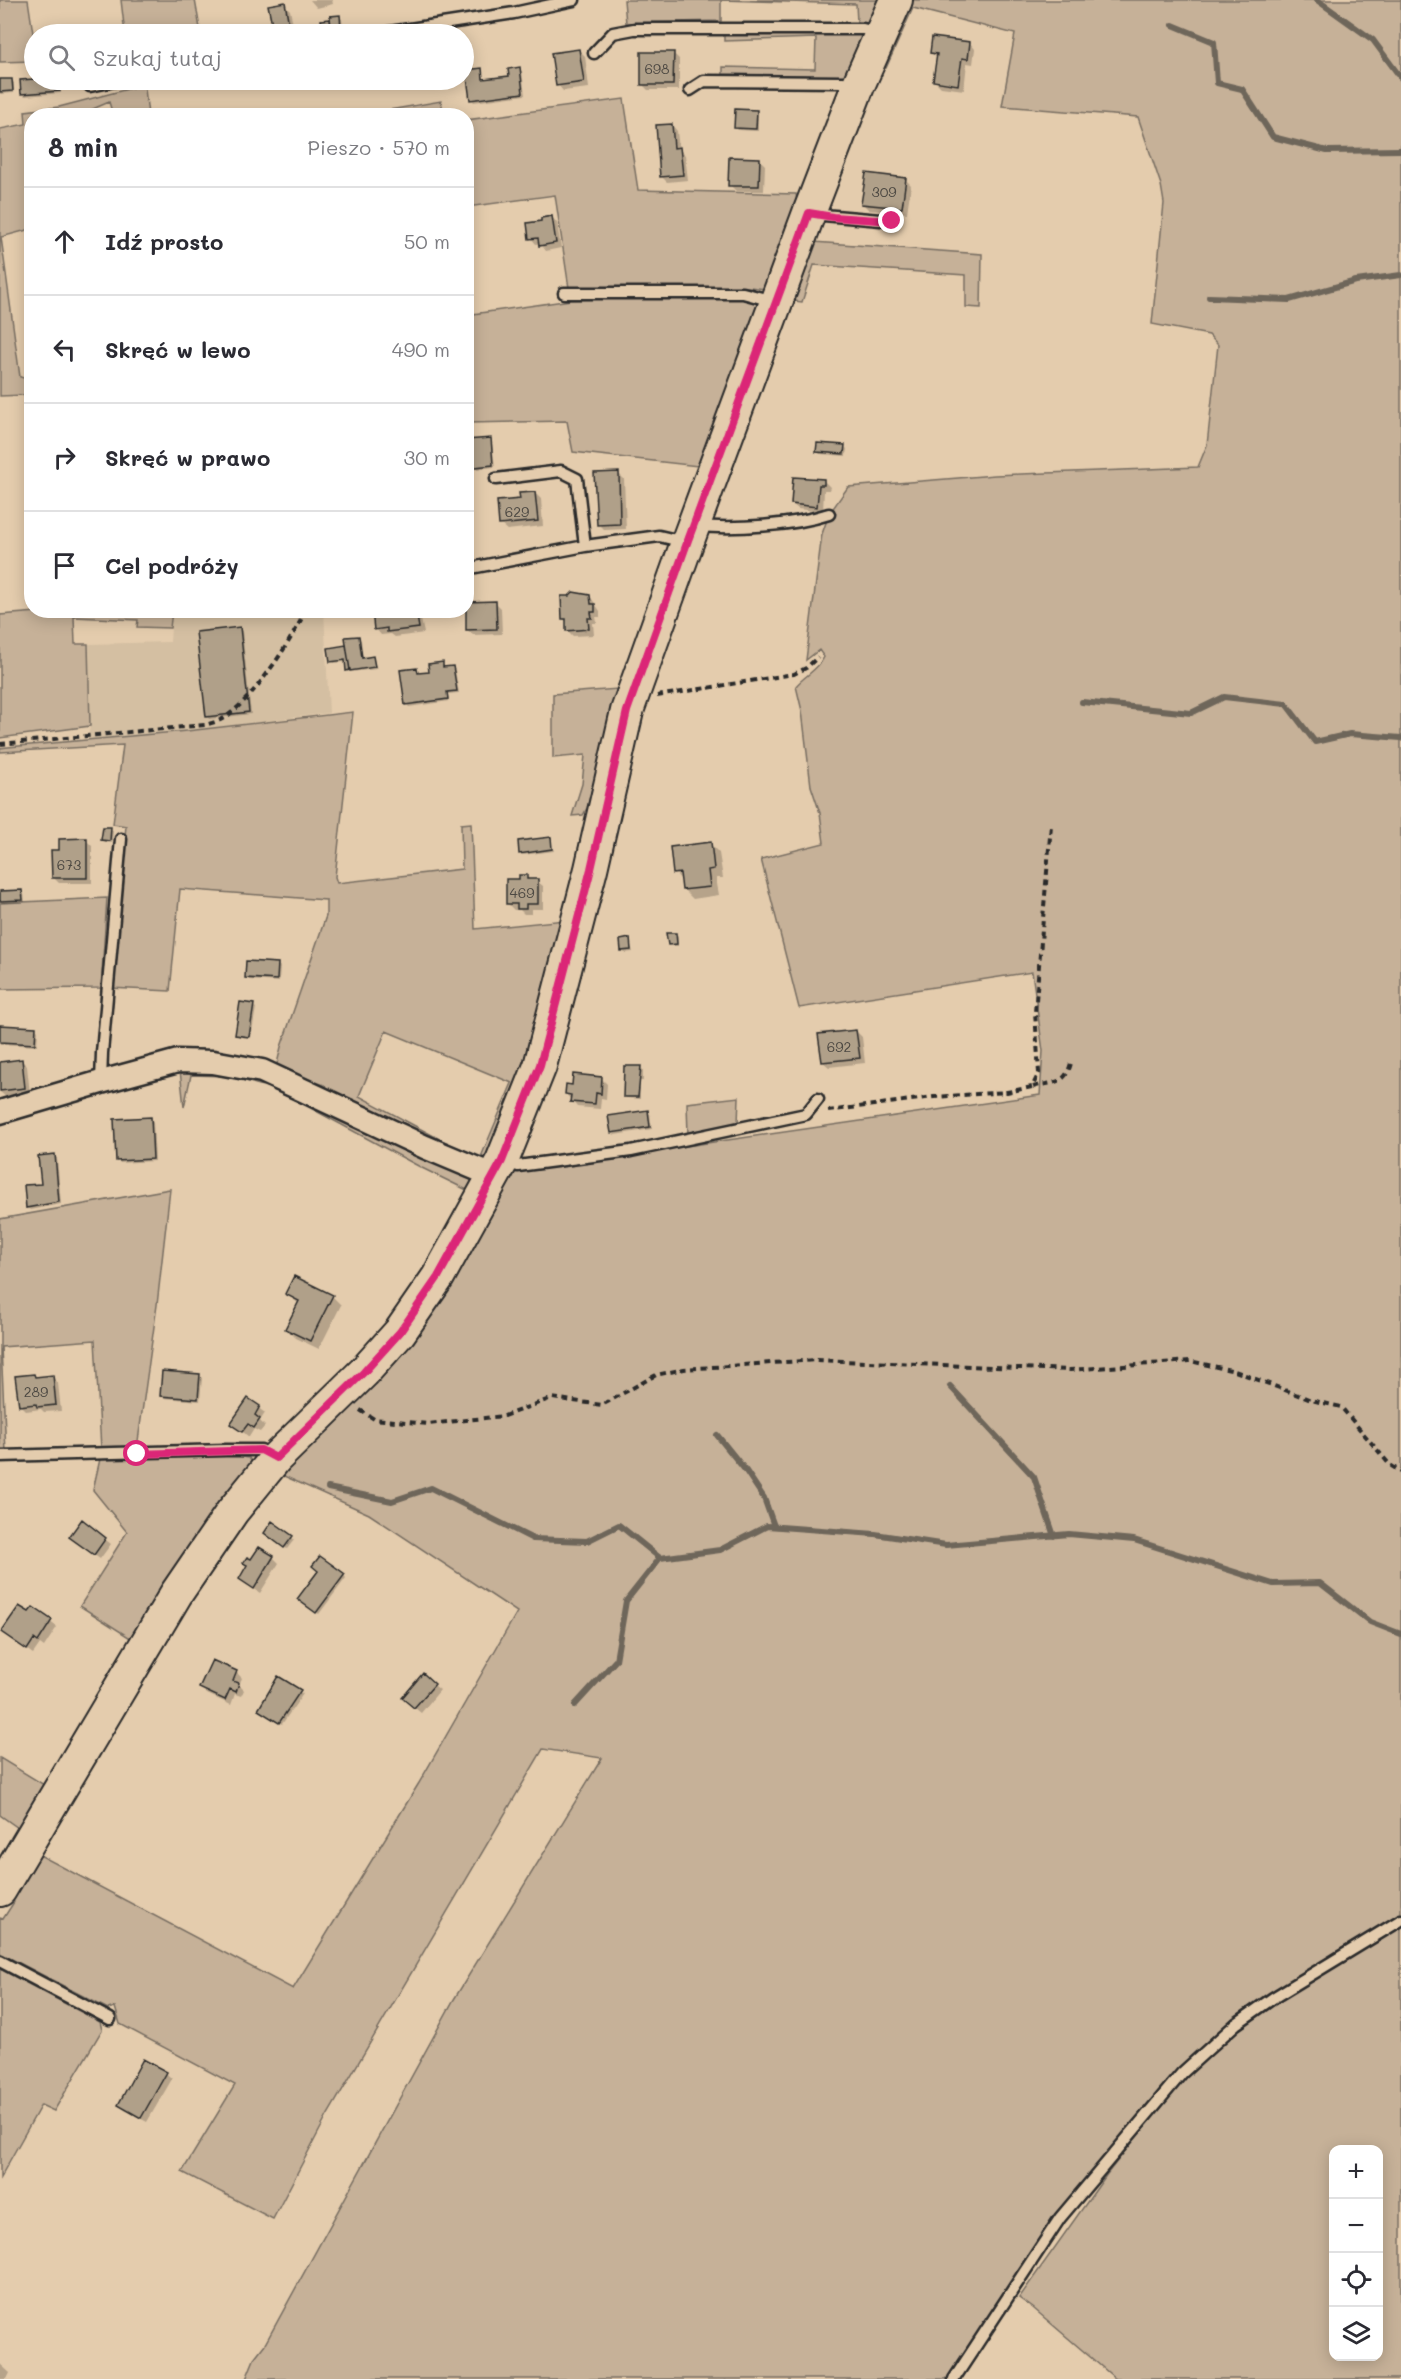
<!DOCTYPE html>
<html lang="pl">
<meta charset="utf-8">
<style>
body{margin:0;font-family:Mali,sans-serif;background:#f2f2f3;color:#2b2b33}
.controls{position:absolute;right:18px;bottom:18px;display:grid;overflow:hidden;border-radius:12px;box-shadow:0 3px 15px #0003}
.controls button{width:54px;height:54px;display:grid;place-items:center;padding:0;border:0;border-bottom:2px solid #e1e1e2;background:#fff;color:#2b2b33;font:30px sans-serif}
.stop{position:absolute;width:18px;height:18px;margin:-14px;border:4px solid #db2777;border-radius:50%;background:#fff}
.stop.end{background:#db2777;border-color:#fff;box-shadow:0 2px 6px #0008}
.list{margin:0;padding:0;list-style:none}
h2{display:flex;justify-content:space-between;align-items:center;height:78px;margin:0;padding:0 24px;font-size:26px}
h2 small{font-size:20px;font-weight:400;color:#7c7c81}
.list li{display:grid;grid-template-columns:39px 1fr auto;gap:18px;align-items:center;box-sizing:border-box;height:108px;padding:0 24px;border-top:2px solid #e1e1e2}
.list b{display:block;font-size:22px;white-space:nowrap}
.list em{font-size:20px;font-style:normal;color:#7c7c81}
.icon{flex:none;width:33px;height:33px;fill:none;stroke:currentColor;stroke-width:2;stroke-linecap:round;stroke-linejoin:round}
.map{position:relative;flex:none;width:1401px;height:2379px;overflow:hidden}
.search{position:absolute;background:#fff;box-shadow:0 3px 15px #0003;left:24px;top:24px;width:450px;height:66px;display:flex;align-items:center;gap:15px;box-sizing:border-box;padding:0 21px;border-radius:33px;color:#7c7c81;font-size:22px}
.panel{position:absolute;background:#fff;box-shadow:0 3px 15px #0003;left:24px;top:108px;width:450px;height:510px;border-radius:24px}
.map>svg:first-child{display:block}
.built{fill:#d4bfa2}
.green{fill:#c6b198;stroke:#786e62;stroke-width:1.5;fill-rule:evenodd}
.shadow{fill:#0003}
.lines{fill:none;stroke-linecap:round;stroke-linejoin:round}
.stream{stroke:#6e665a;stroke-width:6}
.building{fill:#b0a089;stroke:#2b2b2b;stroke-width:1.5}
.lane-casing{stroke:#2b2b2b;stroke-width:15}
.street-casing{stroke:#2b2b2b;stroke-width:27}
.secondary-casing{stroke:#2b2b2b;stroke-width:36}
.path{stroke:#2b2b2b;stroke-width:4;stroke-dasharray:6 4.5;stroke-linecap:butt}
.lane{stroke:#e4ccad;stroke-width:10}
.street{stroke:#e4ccad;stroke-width:22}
.secondary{stroke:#e4ccad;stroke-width:32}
.route{stroke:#db2777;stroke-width:8}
.labels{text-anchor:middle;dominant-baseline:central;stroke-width:6;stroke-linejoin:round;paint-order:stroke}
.number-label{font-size:14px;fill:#4c4842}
</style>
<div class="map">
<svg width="1401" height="2379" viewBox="0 0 1401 2379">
<rect width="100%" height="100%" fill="#e4ccad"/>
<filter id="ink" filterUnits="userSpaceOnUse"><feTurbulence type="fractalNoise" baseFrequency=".0167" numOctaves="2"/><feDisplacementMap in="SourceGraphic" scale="12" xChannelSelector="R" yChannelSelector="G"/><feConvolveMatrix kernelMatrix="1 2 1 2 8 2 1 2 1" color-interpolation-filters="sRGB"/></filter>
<g filter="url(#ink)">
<path class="built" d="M 191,611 L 324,611 L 329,713 L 187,731 L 88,739 L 90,726 L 88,644 L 170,642 L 172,614 Z"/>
<path class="green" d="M 0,0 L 28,0 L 34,40 L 34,61 L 0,62 Z
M 121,0 L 195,0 L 201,34 L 125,34 Z
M 624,0 L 878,0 L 869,24 L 857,22 L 856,4 L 721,0 L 721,21 L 626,23 Z
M 906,0 L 1401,0 L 1401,1914 L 1337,1951 L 1238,2018 L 1183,2066 L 1038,2244 L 949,2379 L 246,2379 L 255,2357 L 265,2344 L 453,2001 L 602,1758 L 543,1749 L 327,2116 L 273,2219 L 182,2172 L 235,2085 L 120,2024 L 115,2007 L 108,2009 L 0,1953 L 0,1918 L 3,1919 L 14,1902 L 5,1897 L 34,1852 L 293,1989 L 419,1783 L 517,1612 L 369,1514 L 277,1473 L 507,1172 L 1040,1095 L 1043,1051 L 1032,972 L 799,1008 L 761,859 L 824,843 L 820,813 L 811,786 L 802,711 L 796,686 C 804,676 819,669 824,657 L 819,650 L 806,660 L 822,534 L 829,514 L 848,487 L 995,475 L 1198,467 L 1207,445 L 1218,345 L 1209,335 L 1152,324 L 1164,203 L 1161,185 L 1138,117 L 1002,106 L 1015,34 L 913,8 L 886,68 L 878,65 Z
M 857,32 L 865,35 L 845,77 L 723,74 L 723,67 L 815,69 L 816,38 L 724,41 L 724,33 Z
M 144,80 L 148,115 L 113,115 L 109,102 L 79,115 L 32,116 L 31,229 L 1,237 L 20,377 L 31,380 L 31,392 L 25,395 L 0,396 L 0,129 L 26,124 L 25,111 L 59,107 L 132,88 L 132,82 Z
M 624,99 L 638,190 L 796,194 L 797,201 L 765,289 L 750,287 L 569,288 L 555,195 L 467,207 L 466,120 Z
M 441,101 L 444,115 L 360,115 Z
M 813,242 L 982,254 L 981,308 L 966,307 L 966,275 L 814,265 L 802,302 L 785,300 Z
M 715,296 L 756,300 L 765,304 L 707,467 L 573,452 L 567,421 L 467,423 L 466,315 L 571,300 Z
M 63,610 L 172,611 L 170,628 L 137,627 L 138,620 L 74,617 L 75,644 L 88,644 L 90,726 L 0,738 L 0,615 Z
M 618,689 L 587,808 L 583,815 L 572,816 L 582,784 L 585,755 L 553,758 L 553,694 Z
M 353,712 L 335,877 L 337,883 L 462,869 L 461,824 L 471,823 L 475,929 L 565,920 L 515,1091 L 488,1159 L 481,1157 L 512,1083 L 386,1031 L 359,1096 L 460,1150 L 343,1101 L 324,1085 L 276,1068 L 281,1047 L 326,916 L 326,900 L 180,889 L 170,991 L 110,988 L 126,826 L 113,824 L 123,745 L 0,752 L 0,748 L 8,747 L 187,731 Z
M 107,898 L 101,988 L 0,989 L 0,903 Z
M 180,1070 L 257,1077 L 479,1181 L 467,1190 L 422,1168 L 277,1090 L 228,1076 L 191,1075 L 184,1107 Z
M 739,1097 L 738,1123 L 688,1135 L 687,1103 Z
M 170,1189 L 157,1305 L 137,1448 L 101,1449 L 95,1340 L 1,1347 L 6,1452 L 0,1452 L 0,1219 Z
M 237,1456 L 249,1458 L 254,1465 L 0,1876 L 0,1858 L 18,1828 L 0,1815 L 0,1758 L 44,1785 L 132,1639 L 80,1606 L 127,1532 L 93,1490 L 100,1459 Z
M 1401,1925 L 1401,2379 L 1116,2379 L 1033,2308 L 1019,2298 L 1107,2174 L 1184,2077 L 1234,2031 L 1354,1952 ZM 1334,2150 L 1378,2150 L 1378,2356 L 1334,2356 Z
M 0,1969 L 100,2022 L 102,2030 L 54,2111 L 41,2105 L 0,2178 Z"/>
<path class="shadow" d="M 310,0 L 332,0 L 333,4 L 317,8 Z
M 284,4 L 290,10 L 295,34 L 275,33 Z
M 339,16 L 342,19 L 343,30 L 327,34 L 324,32 L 323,22 L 332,21 Z
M 111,28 L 117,34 L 78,34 Z
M 970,43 L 975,49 L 973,64 L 967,63 L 964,90 L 941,87 L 935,81 L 937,58 L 931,53 Z
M 579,50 L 585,56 L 589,88 L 563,91 L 558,85 Z
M 673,53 L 679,59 L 679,90 L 648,90 L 642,84 Z
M 481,69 L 485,80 L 510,77 L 519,69 L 522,71 L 525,95 L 474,102 L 472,100 Z
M 12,80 L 14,83 L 14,93 L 0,94 L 0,81 Z
M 59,80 L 61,93 L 25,96 L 23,94 L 22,82 Z
M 756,111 L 758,114 L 758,131 L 738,130 L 736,128 Z
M 672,125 L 677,131 L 679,149 L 685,155 L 688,180 L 667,182 L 661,176 Z
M 759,159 L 765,165 L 764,191 L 736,191 L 730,185 Z
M 905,179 L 911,185 L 907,213 L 869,210 L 863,204 Z
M 552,217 L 557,223 L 561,248 L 546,251 L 540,243 L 536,244 L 531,238 L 543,222 Z
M 490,439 L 492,442 L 495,467 L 466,470 L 466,442 Z
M 844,446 L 847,449 L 846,456 L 820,454 L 817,452 Z
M 618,473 L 624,479 L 626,529 L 605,530 L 599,524 Z
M 824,481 L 830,487 L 829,490 L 824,490 L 823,512 L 798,509 L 792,504 Z
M 535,493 L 541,499 L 543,526 L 507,530 L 501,525 L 521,500 Z
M 590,596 L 600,611 L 600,617 L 596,617 L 597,623 L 593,623 L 594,635 L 573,636 L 567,630 L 567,622 L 563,619 Z
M 495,602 L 501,608 L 502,634 L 473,635 L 467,630 Z
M 373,610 L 419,610 L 424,633 L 395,637 L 391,634 L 381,635 L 376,629 Z
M 239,628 L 242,631 L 251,714 L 209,719 L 207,716 Z
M 358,637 L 361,640 L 363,659 L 373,658 L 377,669 L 350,672 L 346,662 L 334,663 L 332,661 L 330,649 L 348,647 Z
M 442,663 L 445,668 L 453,667 L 455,670 L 459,693 L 448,694 L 449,701 L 409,707 L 406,704 L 417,669 L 419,674 L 431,673 Z
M 110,829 L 113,831 L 112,843 L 105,842 L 103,840 Z
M 550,838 L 554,851 L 523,855 L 521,853 Z
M 86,840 L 92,846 L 92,883 L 59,883 L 53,877 L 60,851 Z
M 710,844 L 719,853 L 723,878 L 716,878 L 719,895 L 693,899 L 684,890 L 682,881 L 675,873 Z
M 526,876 L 531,881 L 537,881 L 543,886 L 543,909 L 531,909 L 531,914 L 524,914 L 520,910 L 514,910 L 508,904 L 521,881 Z
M 22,891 L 24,894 L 25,902 L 2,903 L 0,901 L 0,893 Z
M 675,934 L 678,937 L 678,946 L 671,946 L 669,944 Z
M 629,940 L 633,952 L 625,953 L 622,951 Z
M 278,964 L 280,967 L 279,982 L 249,980 L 247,978 Z
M 253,1005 L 256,1008 L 251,1038 L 239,1037 L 236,1034 Z
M 0,1027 L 35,1028 L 38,1031 L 37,1046 L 0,1044 Z
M 856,1031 L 862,1037 L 865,1063 L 829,1067 L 823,1062 Z
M 22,1061 L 27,1066 L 30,1094 L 5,1096 L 0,1092 L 0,1063 Z
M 640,1067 L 643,1070 L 643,1081 L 640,1081 L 640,1099 L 627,1098 L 625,1096 Z
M 602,1079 L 607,1084 L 606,1099 L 601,1098 L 600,1109 L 577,1107 L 566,1094 L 573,1086 Z
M 647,1111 L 650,1114 L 652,1129 L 615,1135 L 612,1133 Z
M 150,1119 L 153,1121 L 155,1161 L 120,1163 L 118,1160 Z
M 54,1156 L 57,1158 L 61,1204 L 30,1210 L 28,1208 L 43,1185 Z
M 287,1294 L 332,1296 L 341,1305 L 319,1349 L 296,1338 L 287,1329 L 299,1304 Z
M 200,1376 L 202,1378 L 200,1401 L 164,1398 L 161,1396 Z
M 53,1377 L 58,1383 L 61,1411 L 44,1412 L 41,1409 L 26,1411 L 20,1405 L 36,1378 Z
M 248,1400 L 265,1413 L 260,1421 L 265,1426 L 260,1432 L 254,1429 L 249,1437 L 232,1423 Z
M 82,1521 L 111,1544 L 100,1559 L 76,1542 Z
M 268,1535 L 292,1537 L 294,1540 L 287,1549 Z
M 273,1557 L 279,1563 L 260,1593 L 241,1579 Z
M 344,1575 L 346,1578 L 319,1614 L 301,1601 Z
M 33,1609 L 57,1627 L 44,1647 L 40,1644 L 33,1654 L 3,1632 L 29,1615 Z
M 212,1662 L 237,1673 L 242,1678 L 239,1685 L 244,1690 L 241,1696 L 235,1694 L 231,1705 L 207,1694 L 201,1688 Z
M 279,1678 L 303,1694 L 282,1724 L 262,1712 Z
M 434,1685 L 440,1690 L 421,1713 L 410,1704 Z
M 166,2073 L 172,2079 L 147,2122 L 125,2110 L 119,2104 Z
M 0,2364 L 10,2373 L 7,2379 L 0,2379 Z"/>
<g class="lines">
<path class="stream" d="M 1317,0 L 1373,40 L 1401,78
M 1173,25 L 1214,42 L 1217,83 L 1242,89 L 1273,137 L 1327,151 L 1401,150
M 1209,297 L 1289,300 L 1356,281 L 1401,275
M 1082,702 L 1191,713 L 1224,697 L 1286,704 L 1315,742 L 1350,734 L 1401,738
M 950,1386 L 1034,1477 L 1054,1536
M 717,1435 L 746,1471 L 764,1498 L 774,1526
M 328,1488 L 392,1501 L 431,1488 L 533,1539 L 587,1541 L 619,1525 L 660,1558 L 720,1550 L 767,1526 L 875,1534 L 946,1545 L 1069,1534 L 1134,1540 L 1273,1584 L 1320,1583 L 1370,1622 L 1401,1634
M 575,1705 L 616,1660 L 626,1601 L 660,1558"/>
</g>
<path class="building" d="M 285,2 L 290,31 L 274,34 L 268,5 Z
M 340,15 L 341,28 L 331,29 L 330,16 Z
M 330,19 L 331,32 L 323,33 L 321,20 Z
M 112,27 L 113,34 L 76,34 L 76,33 Z
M 932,37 L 970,42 L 968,59 L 962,58 L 958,85 L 933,81 L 937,54 L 930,53 Z
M 579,49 L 584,82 L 556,86 L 551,53 Z
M 641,52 L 674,52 L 673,85 L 641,85 Z
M 520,67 L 523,93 L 470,100 L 466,70 L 482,68 L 483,79 L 509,76 L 508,69 Z
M 0,79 L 12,79 L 13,91 L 0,92 Z
M 34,79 L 59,80 L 60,91 L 21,94 L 20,80 Z
M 735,109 L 757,110 L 756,129 L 734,128 Z
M 672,124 L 674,148 L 680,147 L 683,175 L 660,177 L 656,125 Z
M 729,157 L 760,158 L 759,186 L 728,186 Z
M 866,173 L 906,178 L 902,208 L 861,204 Z
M 552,216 L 556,243 L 539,246 L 538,238 L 529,239 L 527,223 L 541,221 L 541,218 Z
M 491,438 L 493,465 L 466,468 L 466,440 Z
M 817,443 L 845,445 L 844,454 L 816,452 Z
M 619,472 L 620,524 L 597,525 L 594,473 Z
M 793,477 L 824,479 L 824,485 L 819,485 L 817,507 L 791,504 Z
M 535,492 L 538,521 L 499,525 L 497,501 L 520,499 L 519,493 Z
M 573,592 L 590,595 L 591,604 L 595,604 L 595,612 L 591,612 L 592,618 L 588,618 L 589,629 L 566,631 L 566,619 L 562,619 L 561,596 L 569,596 Z
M 496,601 L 497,629 L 466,630 L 466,602 Z
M 372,610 L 416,610 L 419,628 L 387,632 L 387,628 L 374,630 Z
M 240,627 L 249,712 L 206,717 L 196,632 Z
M 359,636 L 362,658 L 373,656 L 375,667 L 350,671 L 345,637 Z
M 346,645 L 350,670 L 346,671 L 345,660 L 330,662 L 328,648 Z
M 443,662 L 443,667 L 453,666 L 457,691 L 447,692 L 448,699 L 405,705 L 400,670 L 417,668 L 418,673 L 429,672 L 428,664 Z
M 103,827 L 111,827 L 110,841 L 101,840 Z
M 551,837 L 552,849 L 519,854 L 518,841 Z
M 87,838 L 87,878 L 52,878 L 51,850 L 59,850 L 59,839 Z
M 711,842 L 714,869 L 708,870 L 710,887 L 682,890 L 680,873 L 673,874 L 670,847 Z
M 519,875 L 527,875 L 527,879 L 538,879 L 538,904 L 526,904 L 526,909 L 517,909 L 517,904 L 506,904 L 506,879 L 519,879 Z
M 22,890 L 23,900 L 0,901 L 0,891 Z
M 666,933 L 676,933 L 677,944 L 668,945 Z
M 630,938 L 631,950 L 621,951 L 620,940 Z
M 246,961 L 278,963 L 277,980 L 245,978 Z
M 240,1002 L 254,1004 L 249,1037 L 235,1035 Z
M 0,1025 L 36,1027 L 35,1044 L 0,1042 Z
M 856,1030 L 860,1058 L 822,1062 L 818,1034 Z
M 22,1059 L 25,1088 L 0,1091 L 0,1062 Z
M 624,1066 L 641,1066 L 638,1097 L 623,1097 Z
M 573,1074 L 602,1077 L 601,1094 L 596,1093 L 595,1104 L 570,1102 L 571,1095 L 565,1094 L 566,1084 L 572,1085 Z
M 648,1110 L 650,1127 L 611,1133 L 608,1116 Z
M 151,1117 L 153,1159 L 116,1161 L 114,1119 Z
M 55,1154 L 59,1202 L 26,1208 L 24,1185 L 41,1184 L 38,1156 Z
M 294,1276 L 333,1295 L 310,1341 L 285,1329 L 299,1301 L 285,1294 Z
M 162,1371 L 200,1374 L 198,1399 L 160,1396 Z
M 34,1374 L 35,1377 L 53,1375 L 56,1405 L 37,1407 L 36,1404 L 19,1406 L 15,1376 Z
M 248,1398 L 260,1406 L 255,1415 L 260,1419 L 254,1428 L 248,1424 L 242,1432 L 230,1424 Z
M 82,1519 L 106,1538 L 94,1555 L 69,1537 Z
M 272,1521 L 293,1536 L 284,1548 L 264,1533 Z
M 259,1547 L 274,1556 L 254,1589 L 239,1579 L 247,1565 L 243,1563 L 247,1557 L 251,1559 Z
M 320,1556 L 345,1574 L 316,1613 L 297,1599 L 318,1571 L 312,1566 Z
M 19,1606 L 29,1612 L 33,1607 L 52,1620 L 38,1642 L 34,1639 L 27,1650 L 1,1632 Z
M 212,1660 L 237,1671 L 233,1681 L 239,1683 L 236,1692 L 230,1689 L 225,1700 L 199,1688 Z
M 423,1673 L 435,1684 L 414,1708 L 402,1698 Z
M 278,1676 L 301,1690 L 279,1723 L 258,1710 Z
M 143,2059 L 167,2072 L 141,2118 L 118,2105 Z"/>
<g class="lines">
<defs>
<path id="lane" d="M 377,34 L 514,13 L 574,0
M 594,53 L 613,33 L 634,29 L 863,29 L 879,33
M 90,86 L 120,80
M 690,90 L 704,81 L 843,82 L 855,85
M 812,214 L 892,221
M 564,293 L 743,293 L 773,301
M 496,479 L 561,471 L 577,479 L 585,546
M 697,526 C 736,529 792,526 829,514
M 466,569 L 585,546 L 659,536 L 685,542
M 101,1082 L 102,1053 L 121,839
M 505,1162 L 518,1166 L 631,1151 L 806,1114 L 818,1099
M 0,1456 L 226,1450 L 261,1450 L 274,1457
M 0,1961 L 110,2019
M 954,2379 L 1060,2218 L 1182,2073 L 1236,2024 L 1273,1998 L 1401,1920"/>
<path id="street" d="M 0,1112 L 101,1082 L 178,1061 L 213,1062 L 262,1071 L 425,1147 L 494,1176"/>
<path id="secondary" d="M 0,1890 L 176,1594 L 232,1512 L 276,1458 L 364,1372 L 400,1332 L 438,1277 L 502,1161 L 540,1066 L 591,869 L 627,711 L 687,543 L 809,213 L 858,86 L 896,0"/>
</defs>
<use href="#lane" class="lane-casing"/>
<use href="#street" class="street-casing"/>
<use href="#secondary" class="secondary-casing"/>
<path class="path" d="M 657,696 L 794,674 L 806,668 L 818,657
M 0,744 L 205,725 C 212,723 221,721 227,716 C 256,695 290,643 306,610
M 1033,1087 C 1053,1081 1065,1086 1071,1063
M 828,1111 L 934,1097 L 1007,1092 L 1032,1087 L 1039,1073 L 1035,1012 L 1051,825
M 360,1410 L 374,1419 L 428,1424 L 504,1416 L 552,1398 L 602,1405 L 656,1375 L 684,1369 L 816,1360 L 1070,1370 L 1190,1361 L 1235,1371 L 1311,1400 L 1341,1407 L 1390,1465 L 1401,1472"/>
<use href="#lane" class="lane"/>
<use href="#street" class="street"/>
<use href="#secondary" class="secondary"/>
</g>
</g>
<g class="lines" filter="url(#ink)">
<path class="route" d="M 137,1454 L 261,1450 L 276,1458 L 364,1372 L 400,1332 L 438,1277 L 502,1161 L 540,1065 L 591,869 L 627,711 L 687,543 L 809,213 L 833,217 L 892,221"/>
</g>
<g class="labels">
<g class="number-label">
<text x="657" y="68">698</text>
<text x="884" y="191">309</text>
<text x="517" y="511">629</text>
<text x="69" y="864">673</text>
<text x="522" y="892">469</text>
<text x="839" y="1046">692</text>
<text x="36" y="1391">289</text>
</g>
</g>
</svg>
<div class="controls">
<button>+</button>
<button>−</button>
<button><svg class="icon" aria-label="locate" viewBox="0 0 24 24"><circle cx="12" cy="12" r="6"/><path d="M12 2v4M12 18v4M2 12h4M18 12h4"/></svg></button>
<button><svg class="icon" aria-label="layers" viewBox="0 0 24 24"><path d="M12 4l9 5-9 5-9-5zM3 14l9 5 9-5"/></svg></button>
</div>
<div class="stop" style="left:137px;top:1454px"></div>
<div class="stop end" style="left:892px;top:221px"></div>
<div class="search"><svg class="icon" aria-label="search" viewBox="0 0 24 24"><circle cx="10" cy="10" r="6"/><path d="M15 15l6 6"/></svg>Szukaj tutaj</div>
<section class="panel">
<h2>8 min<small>Pieszo · 570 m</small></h2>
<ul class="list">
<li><svg class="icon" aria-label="ahead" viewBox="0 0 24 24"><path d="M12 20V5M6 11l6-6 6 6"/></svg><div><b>Idź prosto</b></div><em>50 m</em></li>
<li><svg class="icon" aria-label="left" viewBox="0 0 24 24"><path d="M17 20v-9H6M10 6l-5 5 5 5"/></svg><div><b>Skręć w lewo</b></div><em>490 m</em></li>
<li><svg class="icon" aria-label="right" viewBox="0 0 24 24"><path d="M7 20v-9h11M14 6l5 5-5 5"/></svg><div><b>Skręć w prawo</b></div><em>30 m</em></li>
<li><svg class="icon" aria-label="arrive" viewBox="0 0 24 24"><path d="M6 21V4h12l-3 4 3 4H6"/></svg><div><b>Cel podróży</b></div></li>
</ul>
</section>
</div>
